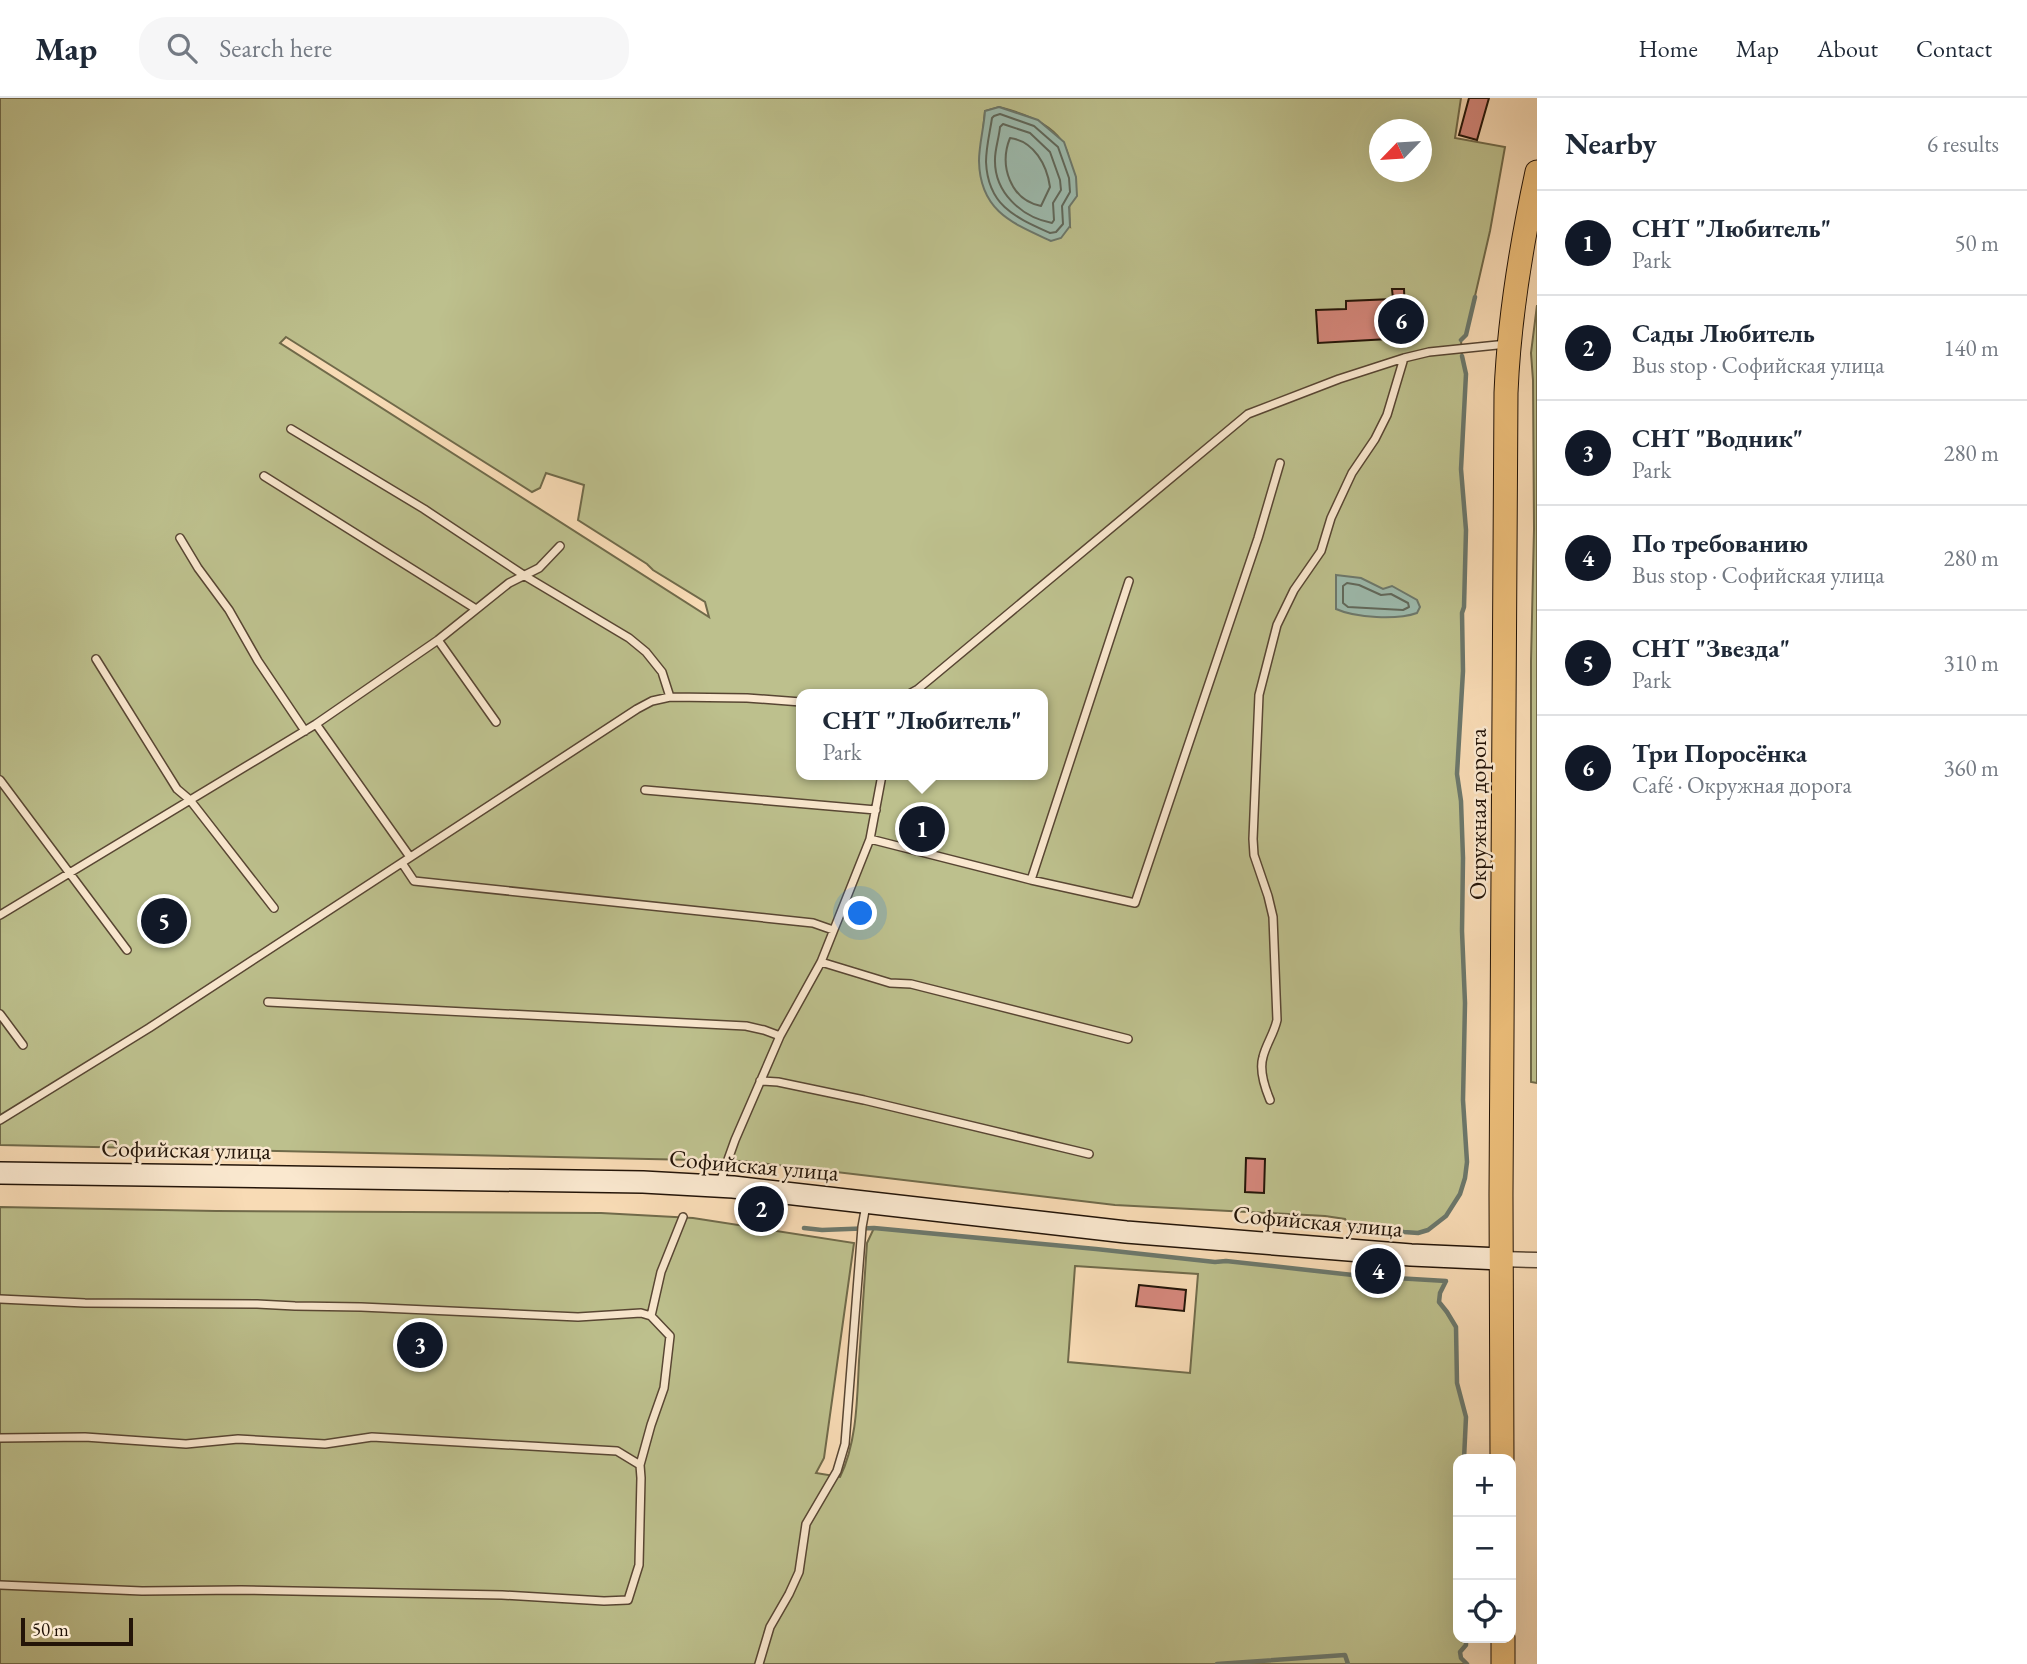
<!DOCTYPE html>
<meta charset="utf-8">
<style>
body{margin:0;font-family:"EB Garamond",serif;background:#f6f6f7;color:#1f2937}
.controls{position:absolute;right:21px;bottom:21px;display:grid;overflow:hidden;border-radius:14px;box-shadow:0 7px 28px #0002}
.controls button{width:63px;height:63px;display:grid;place-items:center;padding:0;border:0;border-bottom:2px solid #e0e1e3;background:#fff;color:#1f2937;font:35px sans-serif}
.compass{position:absolute;left:1369px;top:21px;width:63px;height:63px;border-radius:50%;background:#fff;box-shadow:0 7px 28px #0002;rotate:245deg}
.scale{position:absolute;left:21px;bottom:18px;width:112px;box-sizing:border-box;padding-left:7px;border:4px solid #231408;border-top:0;font-size:19px;line-height:24px;white-space:nowrap;color:#231408;-webkit-text-stroke:5px #fae8cf;paint-order:stroke}
.you{position:absolute;left:861px;top:816px;width:24px;height:24px;margin:-18px;border:5px solid #fff;border-radius:50%;background:#1a73e8;box-shadow:0 0 0 10px #1a73e833}
.badge{display:grid;place-items:center;width:46px;height:46px;border-radius:50%;background:#111827;color:#fff;font-size:23px;font-weight:700}
.pin{position:absolute;translate:-50% -50%;border:4px solid #fff;box-shadow:0 2px 7px #0006}
.popup{position:absolute;left:796px;top:591px;width:252px;height:91px;box-sizing:border-box;display:grid;place-content:center;border-radius:14px;background:#fff;filter:drop-shadow(0 2px 5px #0005);font-size:23px;white-space:nowrap;color:#747a83}
.popup b{font-size:26px;color:#1f2937}
.popup::after{content:'';position:absolute;left:50%;top:100%;margin-left:-14px;border:14px solid transparent;border-top-color:#fff}
.list{margin:0;padding:0;list-style:none}
h2{display:flex;justify-content:space-between;align-items:center;height:91px;margin:0;padding:0 28px;font-size:30px}
h2 small{font-size:23px;font-weight:400;color:#747a83}
.list li{display:grid;grid-template-columns:46px 1fr auto;gap:21px;align-items:center;box-sizing:border-box;height:105px;padding:0 28px;border-top:2px solid #e0e1e3}
.list b{display:block;font-size:26px;white-space:nowrap}
.list p{margin:0;font-size:23px;white-space:nowrap;color:#747a83}
.list em{font-size:23px;font-style:normal;color:#747a83}
.icon{flex:none;width:38px;height:38px;fill:none;stroke:currentColor;stroke-width:2;stroke-linecap:round;stroke-linejoin:round}
.map{position:relative;flex:none;width:1537px;height:1566px;overflow:hidden}
header{display:flex;align-items:center;gap:42px;box-sizing:border-box;height:98px;padding:0 35px;background:#fff;border-bottom:2px solid #e0e1e3}
header strong{font-size:33px}
nav{display:flex;gap:38px;margin-inline-start:auto;font-size:24px}
.search{width:490px;height:63px;background:#f6f6f7;display:flex;align-items:center;gap:18px;box-sizing:border-box;padding:0 24px;border-radius:28px;color:#747a83;font-size:26px}
main{display:flex}
aside{flex:1;background:#fff}
.map>svg:first-child{display:block}
.green{fill:#bdc08d;stroke:#706a4a;stroke-width:2;fill-rule:evenodd}
.water{fill:#9dbbae;stroke:#6c786c;stroke-width:2}
.lines{fill:none;stroke-linecap:round;stroke-linejoin:round}
.shore{stroke:#60685b;stroke-width:2}
.stream{stroke:#6c786c;stroke-width:4.5}
.building{fill:#d6887d;stroke:#231408;stroke-width:2}
.service-casing{stroke:#584633;stroke-width:10}
.minor-casing{stroke:#584633;stroke-width:17}
.secondary-casing{stroke:#231408;stroke-width:24}
.primary-casing{stroke:#231408;stroke-width:25}
.service{stroke:#fae8cf;stroke-width:7}
.minor{stroke:#fae8cf;stroke-width:14}
.secondary{stroke:#fae8cf;stroke-width:21}
.primary{stroke:#ecbe7a;stroke-width:23}
.labels{text-anchor:middle;dominant-baseline:central;stroke-width:5;stroke-linejoin:round;paint-order:stroke}
.street-label{font-size:24px;fill:#231408;stroke:#fae8cf}
</style>
<header>
<strong>Map</strong>
<div class="search"><svg class="icon" aria-label="search" viewBox="0 0 24 24"><circle cx="10" cy="10" r="6"/><path d="M15 15l6 6"/></svg>Search here</div>
<nav><a>Home</a><a>Map</a><a>About</a><a>Contact</a></nav>
</header>
<main>
<div class="map">
<svg width="1537" height="1566" viewBox="0 0 1537 1566">
<rect width="100%" height="100%" fill="#f8dbb5"/>
<filter id="stains"><feTurbulence type="fractalNoise" baseFrequency=".00286" numOctaves="4"/><feColorMatrix values="0 0 0 0 .2 0 0 0 0 .09 0 0 0 0 .02 0 0 0 .5 -.17"/></filter>
<radialGradient id="worn" r=".72"><stop offset=".6" stop-color="#630" stop-opacity="0"/><stop offset="1" stop-color="#630" stop-opacity=".3"/></radialGradient>
<path class="green" d="M 0,0 L 1461,0 L 1455,40 L 1505,49 L 1490,133 L 1466,237 L 1461,242 L 1462,258 L 1466,276 L 1461,371 L 1466,432 L 1464,509 L 1462,515 L 1463,573 L 1457,676 L 1461,703 L 1463,760 L 1462,833 L 1465,905 L 1463,1002 L 1467,1064 L 1465,1080 L 1460,1096 L 1446,1118 L 1428,1132 L 1418,1135 L 1404,1134 L 1348,1127 L 1345,1121 L 1325,1118 L 1115,1107 L 742,1063 L 0,1047 ZM 999,9 C 1026,16 1065,29 1069,62 C 1071,84 1068,106 1070,128 L 983,32 L 985,13 ZM 1380,32 L 1422,32 L 1422,74 L 1380,74 ZM 286,239 L 532,394 L 540,390 L 546,375 L 584,387 L 578,422 L 647,466 L 653,472 L 705,504 L 709,519 L 280,245 ZM 801,596 L 1043,596 L 1043,677 L 801,677 Z
M 1537,207 L 1537,985 L 1531,984 L 1531,563 L 1534,431 L 1533,282 L 1531,255 Z
M 0,1109 L 216,1113 L 601,1115 L 693,1120 L 854,1145 L 824,1360 L 816,1375 L 840,1379 C 857,1344 857,1302 859,1263 C 862,1224 864,1185 867,1145 L 874,1130 L 1096,1151 L 1215,1164 L 1227,1163 L 1362,1178 L 1446,1183 L 1440,1195 L 1439,1204 L 1456,1229 L 1457,1285 L 1466,1319 L 1464,1361 L 1458,1361 L 1458,1540 L 1466,1540 L 1466,1547 L 1460,1554 L 1461,1560 L 1467,1566 L 0,1566 ZM 1075,1168 L 1198,1176 L 1190,1275 L 1068,1264 Z"/>
<path class="water" d="M 999,9 L 1038,22 L 1064,44 L 1076,79 L 1077,98 L 1069,109 L 1070,128 L 1061,140 L 1051,143 C 1012,125 980,113 979,63 C 979,47 984,29 985,13 Z
M 1336,477 L 1361,480 L 1383,491 L 1392,488 L 1417,502 L 1420,509 L 1417,515 C 1397,522 1356,520 1336,511 Z"/>
<g class="lines">
<path class="shore" d="M 1000,16 L 1034,28 L 1058,49 L 1069,80 L 1070,94 L 1062,108 L 1063,126 L 1056,134 L 1050,135 C 1015,119 988,108 986,64 C 986,49 990,34 992,20 L 994,18 Z
M 1003,26 L 1030,35 L 1050,54 L 1060,82 L 1061,92 L 1053,105 L 1054,122 L 1052,125 C 1021,119 994,94 995,61 C 995,51 999,40 1000,29 Z
M 1010,40 C 1034,43 1047,67 1050,89 L 1041,108 C 1010,102 999,67 1010,40 Z
M 1347,485 L 1359,487 L 1381,497 L 1391,496 L 1408,505 L 1409,509 L 1403,512 L 1348,509 L 1343,505 L 1343,488 Z"/>
<path class="stream" d="M 1461,242 L 1466,237 L 1475,199
M 1348,1127 L 1404,1134 L 1418,1135 L 1428,1132 L 1446,1118 L 1460,1096 L 1465,1080 L 1467,1064 L 1463,1002 L 1465,905 L 1462,833 L 1463,760 L 1461,703 L 1457,676 L 1463,573 L 1462,515 L 1464,509 L 1466,432 L 1461,371 L 1466,276 L 1462,258
M 804,1130 L 822,1132 L 874,1130 L 1096,1151 L 1215,1164 L 1226,1163 L 1362,1178 L 1446,1183 L 1440,1195 L 1439,1204 L 1447,1214 L 1456,1229 L 1457,1285 L 1466,1319 L 1464,1361
M 1466,1540 L 1466,1547 L 1460,1554 L 1461,1560 L 1467,1566
M 1217,1566 L 1345,1557 L 1348,1566"/>
</g>
<path class="building" d="M 1469,0 L 1489,0 L 1477,42 L 1459,37 Z
M 1392,191 L 1404,191 L 1406,240 L 1318,245 L 1316,212 L 1346,211 L 1346,203 L 1393,201 Z
M 1246,1060 L 1265,1061 L 1264,1095 L 1245,1094 Z
M 1139,1187 L 1186,1192 L 1184,1213 L 1136,1208 Z"/>
<g class="lines">
<defs>
<path id="service" d="M 291,331 L 424,411 L 525,478 L 629,540 L 646,554 L 662,574 L 670,599
M 264,378 L 476,511
M 180,440 L 198,470 L 229,512 L 258,563 L 305,633
M 438,542 L 496,624
M 96,561 L 177,691 L 190,702 L 274,810
M 909,596 L 918,591 L 1248,316 L 1339,281 L 1404,260 L 1429,254 L 1507,246
M 316,626 L 410,759
M 0,682 L 127,852
M 645,692 L 876,712
M 870,741 L 1031,782 L 1135,805 L 1258,440 L 1280,365
M 402,765 L 414,783 L 813,825 L 833,832
M 1031,782 L 1129,483
M 0,817 L 316,626 L 438,542 L 509,485 L 539,470 L 560,448
M 821,864 L 890,885 L 911,886 L 1128,941
M 268,904 L 746,928 L 764,932 L 780,938
M 0,916 L 23,947
M 760,983 L 778,984 L 864,1002 L 1089,1056
M 1270,1002 C 1265,990 1259,972 1263,959 C 1266,946 1274,936 1277,922 L 1273,819 L 1268,798 L 1254,757 L 1253,741 L 1259,597 L 1277,527 L 1294,492 L 1321,453 L 1331,420 L 1352,375 L 1375,341 L 1387,317 L 1404,260
M 0,1022 L 149,930 L 637,611 L 652,603 L 670,599 L 747,600 L 801,604
M 720,1084 L 735,1042 L 780,938 L 821,864 L 870,741 L 882,677
M 0,1201 L 85,1205 L 257,1206 L 295,1208 L 361,1209 L 578,1219 L 641,1215 L 651,1218
M 0,1340 L 85,1339 L 186,1346 L 238,1341 L 325,1346 L 372,1339 L 617,1353 L 640,1367 L 641,1380 L 639,1467 L 628,1502 L 604,1503 L 502,1497 L 241,1492 L 142,1493 L 0,1487
M 640,1367 L 651,1327 L 664,1290 L 670,1238 L 651,1218 L 661,1174 L 683,1119
M 759,1566 L 770,1529 L 789,1496 L 799,1474 L 806,1426 L 837,1373 L 845,1346 L 862,1129 L 866,1107"/>
<path id="minor" d="M 1501,1161 L 1537,1162"/>
<path id="secondary" d="M 0,1075 L 643,1084 L 733,1089 L 1126,1134 L 1411,1157 L 1501,1161"/>
<path id="primary" d="M 1502,1361 L 1501,1097 L 1506,295 C 1509,220 1521,148 1537,74
M 1503,1540 L 1503,1566"/>
</defs>
<use href="#service" class="service-casing"/>
<use href="#minor" class="minor-casing"/>
<use href="#secondary" class="secondary-casing"/>
<use href="#primary" class="primary-casing"/>
<use href="#service" class="service"/>
<use href="#minor" class="minor"/>
<use href="#secondary" class="secondary"/>
<use href="#primary" class="primary"/>
</g>
<g class="labels">
<g class="street-label">
<text transform="translate(1477 716) rotate(-90)">Окружная дорога</text>
<text transform="translate(186 1051) rotate(1)">Софийская улица</text>
<text transform="translate(754 1067) rotate(5)">Софийская улица</text>
<text transform="translate(1318 1123) rotate(5)">Софийская улица</text>
</g>
</g>
<rect width="100%" height="100%" filter="url(#stains)"/>
<rect width="100%" height="100%" fill="url(#worn)"/>
</svg>
<div class="controls">
<button>+</button>
<button>−</button>
<button><svg class="icon" aria-label="locate" viewBox="0 0 24 24"><circle cx="12" cy="12" r="6"/><path d="M12 2v4M12 18v4M2 12h4M18 12h4"/></svg></button>
</div>
<svg class="compass" viewBox="-18 -18 36 36"><path d="M0-13l5 13h-10z" fill="#e53935"/><path d="M0 13l5-13h-10z" fill="#747a83"/></svg>
<div class="scale">50 m</div>
<div class="you"></div>
<div class="pin badge" style="left:922px;top:731px">1</div>
<div class="popup"><b>СНТ &quot;Любитель&quot;</b>Park</div>
<div class="pin badge" style="left:761px;top:1111px">2</div>
<div class="pin badge" style="left:420px;top:1247px">3</div>
<div class="pin badge" style="left:1378px;top:1173px">4</div>
<div class="pin badge" style="left:164px;top:823px">5</div>
<div class="pin badge" style="left:1401px;top:223px">6</div>
</div>
<aside>
<h2>Nearby<small>6 results</small></h2>
<ul class="list">
<li><span class="badge">1</span><div><b>СНТ &quot;Любитель&quot;</b><p>Park</p></div><em>50 m</em></li>
<li><span class="badge">2</span><div><b>Сады Любитель</b><p>Bus stop · Софийская улица</p></div><em>140 m</em></li>
<li><span class="badge">3</span><div><b>СНТ &quot;Водник&quot;</b><p>Park</p></div><em>280 m</em></li>
<li><span class="badge">4</span><div><b>По требованию</b><p>Bus stop · Софийская улица</p></div><em>280 m</em></li>
<li><span class="badge">5</span><div><b>СНТ &quot;Звезда&quot;</b><p>Park</p></div><em>310 m</em></li>
<li><span class="badge">6</span><div><b>Три Поросёнка</b><p>Café · Окружная дорога</p></div><em>360 m</em></li>
</ul>
</aside>
</main>
